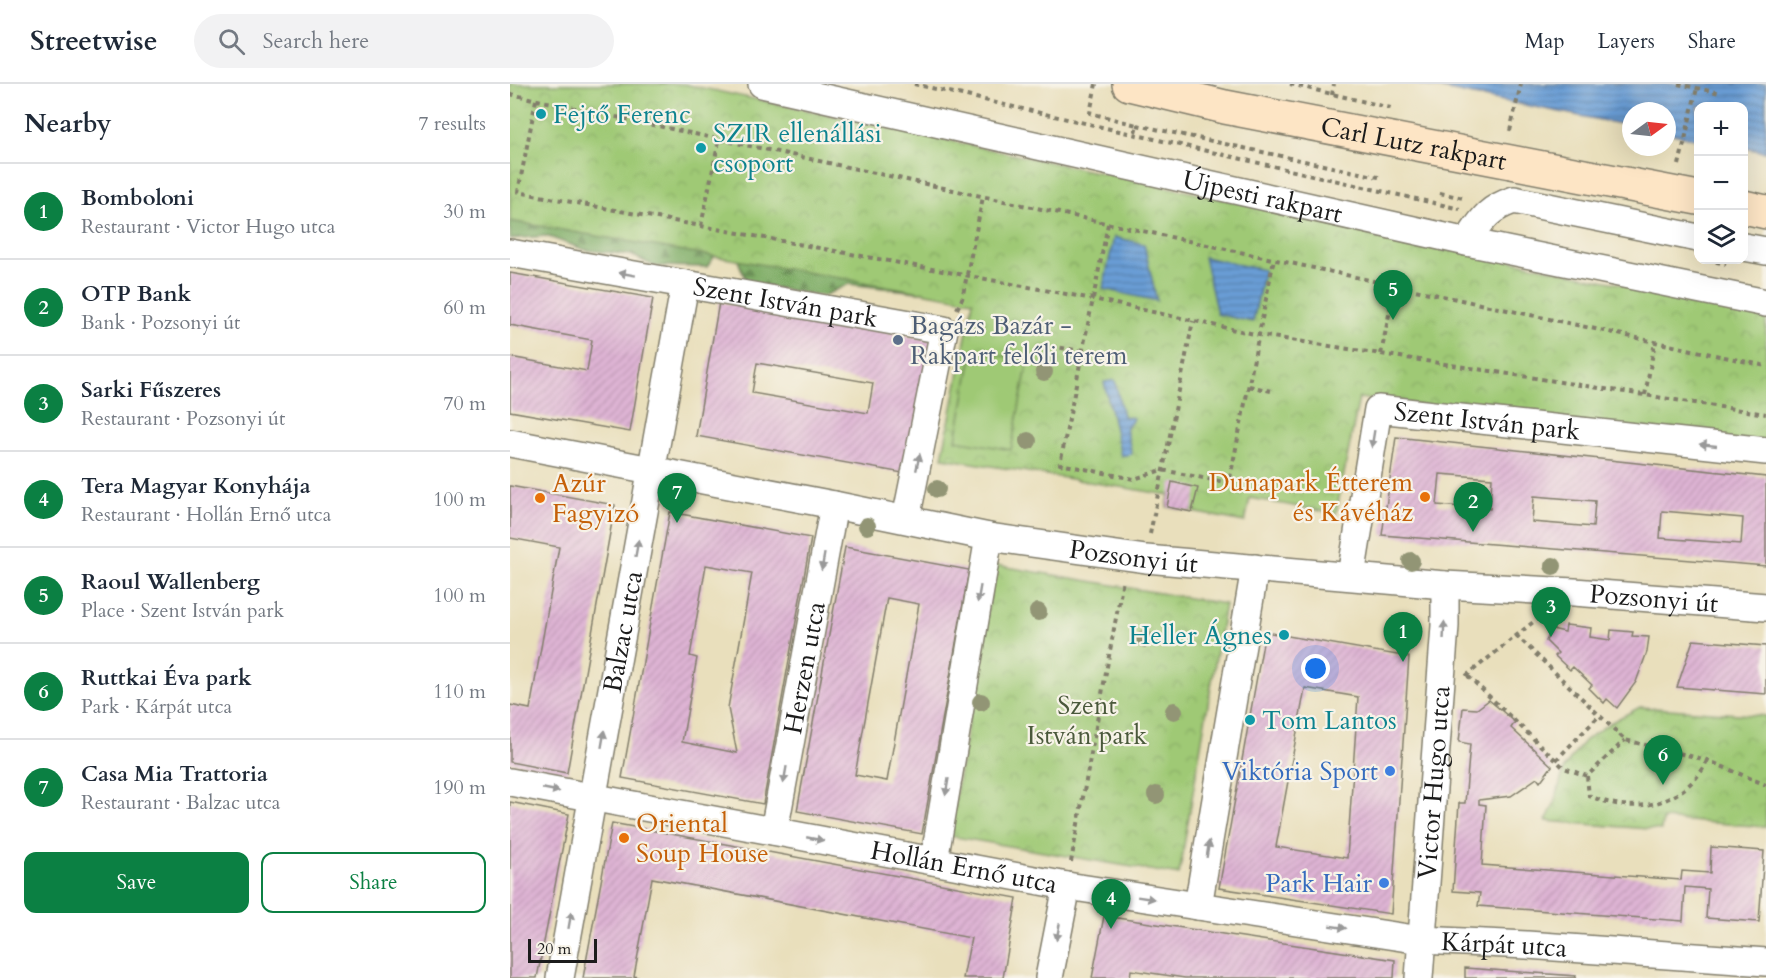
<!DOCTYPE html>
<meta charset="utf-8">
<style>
body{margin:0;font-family:Cardo,serif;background:#f2f2f3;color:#1f2937}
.controls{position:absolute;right:18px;top:18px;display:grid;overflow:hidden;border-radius:12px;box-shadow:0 6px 24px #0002}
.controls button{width:54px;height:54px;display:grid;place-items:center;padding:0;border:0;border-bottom:2px solid #e0e1e3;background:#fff;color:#1f2937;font:30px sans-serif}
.compass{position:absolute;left:1112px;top:18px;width:54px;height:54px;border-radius:50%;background:#fff;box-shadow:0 6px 24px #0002;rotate:75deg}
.scale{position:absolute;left:18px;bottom:15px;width:69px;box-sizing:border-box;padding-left:6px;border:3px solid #1c1c1c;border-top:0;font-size:16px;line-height:21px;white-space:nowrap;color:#1c1c1c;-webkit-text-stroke:4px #f7f3e8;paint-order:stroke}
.you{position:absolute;left:806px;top:585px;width:21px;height:21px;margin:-15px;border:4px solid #fff;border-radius:50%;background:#1a73e8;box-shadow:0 0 0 9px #1a73e833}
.badge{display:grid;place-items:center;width:39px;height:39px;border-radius:50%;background:#0b8043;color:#fff;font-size:20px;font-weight:700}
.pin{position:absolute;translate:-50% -50px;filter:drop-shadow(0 2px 3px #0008)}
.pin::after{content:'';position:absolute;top:32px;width:21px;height:18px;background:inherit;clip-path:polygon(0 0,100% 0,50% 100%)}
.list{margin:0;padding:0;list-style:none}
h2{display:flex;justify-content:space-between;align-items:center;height:78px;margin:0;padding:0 24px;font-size:26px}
h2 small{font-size:20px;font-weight:400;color:#747a83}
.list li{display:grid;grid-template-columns:39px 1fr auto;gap:18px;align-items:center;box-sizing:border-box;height:96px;padding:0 24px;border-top:2px solid #e0e1e3}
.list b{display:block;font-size:22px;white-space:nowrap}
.list p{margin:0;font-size:20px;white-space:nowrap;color:#747a83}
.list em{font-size:20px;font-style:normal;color:#747a83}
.actions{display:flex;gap:12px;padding:18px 24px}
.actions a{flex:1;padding:14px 0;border:2px solid #0b8043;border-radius:12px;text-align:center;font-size:21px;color:#0b8043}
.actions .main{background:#0b8043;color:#fff}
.icon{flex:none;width:33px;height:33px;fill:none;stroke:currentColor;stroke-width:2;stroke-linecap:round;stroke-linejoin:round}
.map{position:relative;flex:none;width:1256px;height:894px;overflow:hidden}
header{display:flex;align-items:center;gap:36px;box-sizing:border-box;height:84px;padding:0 30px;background:#fff;border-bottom:2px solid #e0e1e3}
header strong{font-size:28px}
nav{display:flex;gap:33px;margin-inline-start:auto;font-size:21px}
.search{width:420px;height:54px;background:#f2f2f3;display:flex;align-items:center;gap:15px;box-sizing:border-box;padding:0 21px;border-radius:33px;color:#747a83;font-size:22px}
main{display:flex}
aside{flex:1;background:#fff}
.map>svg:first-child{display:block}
.forest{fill:url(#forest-firs);stroke:#4e6441;stroke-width:1.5}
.park{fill:url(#park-crowns);stroke:#5e7248;stroke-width:1.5}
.pitch{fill:#9fc975;stroke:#5e7248;stroke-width:1.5}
.water{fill:url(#water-rules);stroke:#425c78;stroke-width:1.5}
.building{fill:url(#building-hatch);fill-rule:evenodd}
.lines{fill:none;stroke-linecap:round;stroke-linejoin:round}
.minor-casing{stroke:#827e6c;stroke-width:30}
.secondary-casing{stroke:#827e6c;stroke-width:36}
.path{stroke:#827e6c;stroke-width:4;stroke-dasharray:4.5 4.5;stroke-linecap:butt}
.minor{stroke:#fff;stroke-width:27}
.secondary{stroke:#fde5c5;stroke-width:33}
.tree{fill:#929575}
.oneway{fill:#999}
.culture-dot{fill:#0f9aa8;stroke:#f7f3e8;stroke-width:2}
.service-dot{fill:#5c6f8a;stroke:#f7f3e8;stroke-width:2}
.food-dot{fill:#e8710a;stroke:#f7f3e8;stroke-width:2}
.shop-dot{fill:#3f7fe0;stroke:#f7f3e8;stroke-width:2}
.labels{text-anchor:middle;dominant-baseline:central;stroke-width:4.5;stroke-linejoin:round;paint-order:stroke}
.culture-label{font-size:26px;fill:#0d838f;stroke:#f7f3e8;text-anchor:start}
.street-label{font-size:26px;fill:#1c1c1c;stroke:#f7f3e8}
.service-label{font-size:26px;fill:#4e5e75;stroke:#f7f3e8;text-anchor:start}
.food-label{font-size:26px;fill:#c56008;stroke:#f7f3e8;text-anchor:start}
.park-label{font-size:26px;fill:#4a593b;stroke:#f7f3e8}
.shop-label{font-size:26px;fill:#366cbe;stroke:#f7f3e8;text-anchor:end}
</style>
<header>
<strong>Streetwise</strong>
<div class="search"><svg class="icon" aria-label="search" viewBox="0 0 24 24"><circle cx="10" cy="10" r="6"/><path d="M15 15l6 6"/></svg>Search here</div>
<nav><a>Map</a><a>Layers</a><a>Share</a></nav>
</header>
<main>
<aside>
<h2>Nearby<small>7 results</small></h2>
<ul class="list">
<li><span class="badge">1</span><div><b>Bomboloni</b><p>Restaurant · Victor Hugo utca</p></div><em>30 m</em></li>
<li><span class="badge">2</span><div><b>OTP Bank</b><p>Bank · Pozsonyi út</p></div><em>60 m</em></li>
<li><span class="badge">3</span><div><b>Sarki Fűszeres</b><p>Restaurant · Pozsonyi út</p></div><em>70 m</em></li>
<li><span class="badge">4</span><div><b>Tera Magyar Konyhája</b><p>Restaurant · Hollán Ernő utca</p></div><em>100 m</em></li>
<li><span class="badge">5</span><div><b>Raoul Wallenberg</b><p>Place · Szent István park</p></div><em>100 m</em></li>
<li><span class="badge">6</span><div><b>Ruttkai Éva park</b><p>Park · Kárpát utca</p></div><em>110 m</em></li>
<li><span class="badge">7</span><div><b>Casa Mia Trattoria</b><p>Restaurant · Balzac utca</p></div><em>190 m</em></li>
</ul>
<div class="actions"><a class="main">Save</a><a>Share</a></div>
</aside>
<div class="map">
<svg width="1256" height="894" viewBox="0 0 1256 894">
<defs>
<pattern id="forest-firs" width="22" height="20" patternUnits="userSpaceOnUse" patternTransform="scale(1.5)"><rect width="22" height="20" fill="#7fad66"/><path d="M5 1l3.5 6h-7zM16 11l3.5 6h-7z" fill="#678c53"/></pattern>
<pattern id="park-crowns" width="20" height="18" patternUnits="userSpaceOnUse" patternTransform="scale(1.5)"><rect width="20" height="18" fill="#9fc975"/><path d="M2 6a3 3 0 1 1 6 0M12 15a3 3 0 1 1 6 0" fill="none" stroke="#88ac65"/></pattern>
<pattern id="water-rules" width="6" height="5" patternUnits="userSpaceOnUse" patternTransform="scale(1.5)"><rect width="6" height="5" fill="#699dd5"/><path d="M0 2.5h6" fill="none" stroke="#567fac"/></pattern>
<pattern id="building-hatch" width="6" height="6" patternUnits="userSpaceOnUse" patternTransform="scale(1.5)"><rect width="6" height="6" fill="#deb4d4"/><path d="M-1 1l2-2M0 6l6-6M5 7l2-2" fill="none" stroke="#be9ab5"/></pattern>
</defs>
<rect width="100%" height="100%" fill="#f7f3e8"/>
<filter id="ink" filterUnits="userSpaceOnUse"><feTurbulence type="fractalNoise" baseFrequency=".0167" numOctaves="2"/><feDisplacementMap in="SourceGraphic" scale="12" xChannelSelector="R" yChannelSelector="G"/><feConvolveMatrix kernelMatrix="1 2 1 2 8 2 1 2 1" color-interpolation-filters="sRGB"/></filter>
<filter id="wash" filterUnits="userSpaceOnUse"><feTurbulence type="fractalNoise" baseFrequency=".008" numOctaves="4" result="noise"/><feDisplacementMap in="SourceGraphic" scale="24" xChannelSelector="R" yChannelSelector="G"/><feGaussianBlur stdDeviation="1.35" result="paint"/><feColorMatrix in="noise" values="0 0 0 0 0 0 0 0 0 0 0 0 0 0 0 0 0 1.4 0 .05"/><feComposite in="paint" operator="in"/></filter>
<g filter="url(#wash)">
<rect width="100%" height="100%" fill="#e9dfbc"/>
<path class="forest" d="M 0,0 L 431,207 L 407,208 L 339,200 L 313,212 L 237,199 L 225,169 L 209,166 L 197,183 L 144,182 L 121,171 L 76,166 L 36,152 L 0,155 Z"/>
<path class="park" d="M 0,0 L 174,0 L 1256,231 L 1256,361 L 849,314 L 826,430 L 740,414 L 735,438 L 657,423 L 659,411 L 432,374 L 463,217 L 0,137 Z
M 485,481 L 715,520 L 669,791 L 439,752 Z
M 1130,623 L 1256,632 L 1256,743 L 1153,735 L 1151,746 L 1036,737 L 1045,718 L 1054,684 L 1074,657 L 1098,640 Z"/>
<path class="pitch" d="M 463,266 L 518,277 L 501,366 L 446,356 Z"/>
<path class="water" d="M 908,0 L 1256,0 L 1256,68 L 1234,64 L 1234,22 L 1188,22 L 1188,55 L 1157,49 L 1157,27 L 1121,27 L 1121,42 Z
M 604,153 L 634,160 L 647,217 L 593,205 Z
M 694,173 L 754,186 L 743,238 L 707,230 Z
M 605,296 L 613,332 L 624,334 L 616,345 L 622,370 L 611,372 L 594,298 Z"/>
<g id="blocks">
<path class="building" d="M 0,189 L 143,214 L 120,348 L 0,327 L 0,273 L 77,287 L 82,256 L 0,241 Z
M 209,218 L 421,256 L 398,390 L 186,352 ZM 247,279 L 363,299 L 358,329 L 242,309 Z
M 886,353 L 1256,393 L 1256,482 L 872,451 ZM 930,390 L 982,394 L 980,425 L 927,421 ZM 1024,412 L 1085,417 L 1083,443 L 1022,438 ZM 1152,427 L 1233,434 L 1231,460 L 1150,454 Z
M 662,398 L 688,404 L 682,428 L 657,423 Z
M 0,402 L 105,421 L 57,689 L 0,678 L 0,621 L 20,625 L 49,463 L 0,454 Z
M 160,428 L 301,454 L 253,720 L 112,694 ZM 196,481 L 242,489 L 218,624 L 227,669 L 172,658 L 187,574 L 180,572 Z
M 335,463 L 459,486 L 412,750 L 287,727 ZM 377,514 L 409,520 L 377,697 L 345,691 Z
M 1056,541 L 1081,544 L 1080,553 L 1100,556 L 1101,546 L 1123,548 L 1122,552 L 1139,553 L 1137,568 L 1126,598 L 1107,624 L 1097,615 L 1094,619 L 1079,604 L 1082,601 L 1063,583 L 1060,586 L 1045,572 L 1048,569 L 1036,557 L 1042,545 L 1055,548 Z
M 755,548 L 899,573 L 881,830 L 709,804 ZM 795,604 L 848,613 L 837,774 L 766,763 Z
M 1183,556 L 1256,562 L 1256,610 L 1167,603 Z
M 979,616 L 1005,638 L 1001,644 L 1042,682 L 1030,698 L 1027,694 L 1001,712 L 969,716 L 969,720 L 976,721 L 972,781 L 1171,796 L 1172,787 L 1200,789 L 1201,763 L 1254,767 L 1249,838 L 1196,834 L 1198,805 L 1175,803 L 1173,837 L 968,822 L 970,809 L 943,807 L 949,719 L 955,719 L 960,660 L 949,658 L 953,624 L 967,625 Z
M 0,718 L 59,730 L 27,894 L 0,894 Z
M 102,739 L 507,814 L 493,894 L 453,894 L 461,854 L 142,794 L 124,892 L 130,894 L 73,894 Z
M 594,832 L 885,876 L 884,894 L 675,894 L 621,886 L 620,894 L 582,894 Z
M 955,884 L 1066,892 L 1065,894 L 955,894 Z"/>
</g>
</g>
<g filter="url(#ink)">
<use href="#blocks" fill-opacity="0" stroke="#827e6c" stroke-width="1.5"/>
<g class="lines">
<defs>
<g id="minor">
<path id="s1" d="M 252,0 L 957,158 L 1256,219"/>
<path d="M 957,158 C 972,136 977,125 1004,116 L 1188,154"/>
<path d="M 1234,163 L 1256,167"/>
<path id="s2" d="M 0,169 L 434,246 L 396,435"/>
<path id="s3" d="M 0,359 L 324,421 L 479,453 L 636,475 L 935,501 L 1064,508 L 1256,523"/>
<path id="s4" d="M 841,492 L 868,325 L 1256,367"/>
<path id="s5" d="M 0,698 L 557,802 L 911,856 L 1017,861 L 1256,878"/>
<path id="s6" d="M 264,747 L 324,421"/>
<path d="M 424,777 L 479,453"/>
<path d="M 688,822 L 745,484"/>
<path id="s7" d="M 50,894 L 175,200"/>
<path d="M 539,894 L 557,802"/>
<path id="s8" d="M 909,894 L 935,542 L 935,501"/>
</g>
<g id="secondary">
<path id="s9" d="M 619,0 L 715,23 L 1188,114"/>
<path d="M 1234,123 L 1256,128"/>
</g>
</defs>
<use href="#minor" class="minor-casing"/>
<use href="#secondary" class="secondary-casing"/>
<path class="path" d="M 404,0 L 950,125
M 586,0 L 580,29 L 627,41 L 624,52
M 780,0 L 885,25
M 1168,0 L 1210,9
M 0,10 L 1256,282
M 822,11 L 824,0
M 26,16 L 8,108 L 583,215 L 749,251 L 1256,330
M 627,41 L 873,94
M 1000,47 L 1011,0
M 1169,81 L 1187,4
M 930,109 L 953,114
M 598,140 L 550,380 L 624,395 L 652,386 L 719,399 L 764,175
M 191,142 L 209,56
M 1197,176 L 1216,180
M 447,225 L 452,215 L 473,113
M 871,270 L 885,201
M 518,277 L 545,263 L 573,267
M 739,302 L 761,307
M 1135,311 L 1145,258
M 640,450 L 683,237
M 1006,551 L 1115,656 L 1197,676 L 1256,701
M 956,592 L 1032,531
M 958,592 L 1054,684 L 1077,692 L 1115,656
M 1046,676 L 1089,632
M 1077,692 L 1079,712 C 1111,725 1145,727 1174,705 C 1184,697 1193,688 1197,676
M 561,778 L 613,496"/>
<use href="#minor" class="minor"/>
<use href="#secondary" class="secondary"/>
</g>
<g class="tree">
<circle cx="534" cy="288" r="9"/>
<circle cx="518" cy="357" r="9"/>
<circle cx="427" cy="405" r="9"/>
<circle cx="357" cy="442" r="9"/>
<circle cx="901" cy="477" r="9"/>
<circle cx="1043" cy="482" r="9"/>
<circle cx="528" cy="528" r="9"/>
<circle cx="635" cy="555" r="9"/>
<circle cx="471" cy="618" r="9"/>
<circle cx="664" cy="627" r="9"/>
<circle cx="646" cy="711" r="9"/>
</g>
<defs><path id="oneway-solid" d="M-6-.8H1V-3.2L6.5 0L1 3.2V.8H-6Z" transform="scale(1.5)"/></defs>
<g class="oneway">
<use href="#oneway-solid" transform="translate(117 190) rotate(-170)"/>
<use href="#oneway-solid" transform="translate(863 355) rotate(99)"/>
<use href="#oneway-solid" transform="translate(1198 361) rotate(-174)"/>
<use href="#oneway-solid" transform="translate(408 378) rotate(-78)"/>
<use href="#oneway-solid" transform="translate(127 464) rotate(-80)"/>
<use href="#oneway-solid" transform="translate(313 478) rotate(100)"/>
<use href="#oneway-solid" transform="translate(469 510) rotate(100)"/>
<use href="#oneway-solid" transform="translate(934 546) rotate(-87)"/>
<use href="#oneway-solid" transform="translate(93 655) rotate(-80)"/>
<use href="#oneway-solid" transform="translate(275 691) rotate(100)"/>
<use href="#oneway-solid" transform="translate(437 703) rotate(100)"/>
<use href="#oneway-solid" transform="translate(41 706) rotate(11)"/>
<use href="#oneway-solid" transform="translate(305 755) rotate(11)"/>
<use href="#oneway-solid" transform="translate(698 765) rotate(-81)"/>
<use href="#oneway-solid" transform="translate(636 814) rotate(9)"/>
<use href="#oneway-solid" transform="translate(60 836) rotate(-80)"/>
<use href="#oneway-solid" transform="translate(828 843) rotate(9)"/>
<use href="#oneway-solid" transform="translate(548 848) rotate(101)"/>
</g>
</g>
<g class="culture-dot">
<circle cx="31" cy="30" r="6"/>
<circle cx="191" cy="64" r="6"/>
<circle cx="774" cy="551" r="6"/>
<circle cx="740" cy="636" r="6"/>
</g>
<circle class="service-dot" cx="388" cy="256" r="6"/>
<g class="food-dot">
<circle cx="915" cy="413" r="6"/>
<circle cx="30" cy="414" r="6"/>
<circle cx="114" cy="754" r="6"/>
</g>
<g class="shop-dot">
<circle cx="880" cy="687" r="6"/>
<circle cx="874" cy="799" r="6"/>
</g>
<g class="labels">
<g class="culture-label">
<text x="43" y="30">Fejtő Ferenc</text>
<text x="203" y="49">SZIR ellenállási<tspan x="203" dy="30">csoport</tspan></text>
<text x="762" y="551" text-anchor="end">Heller Ágnes</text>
<text x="752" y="636">Tom Lantos</text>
</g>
<g class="street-label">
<text stroke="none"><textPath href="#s9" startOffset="291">Carl Lutz rakpart</textPath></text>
<text stroke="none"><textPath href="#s1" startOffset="513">Újpesti rakpart</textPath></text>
<text stroke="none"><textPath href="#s2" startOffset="280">Szent István park</textPath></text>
<text stroke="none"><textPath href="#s4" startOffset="279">Szent István park</textPath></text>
<text stroke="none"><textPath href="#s3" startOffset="634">Pozsonyi út</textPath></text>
<text stroke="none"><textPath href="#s3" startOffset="1156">Pozsonyi út</textPath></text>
<text stroke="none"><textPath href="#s7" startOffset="352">Balzac utca</textPath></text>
<text stroke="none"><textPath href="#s6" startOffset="166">Herzen utca</textPath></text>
<text stroke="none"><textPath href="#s8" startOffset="196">Victor Hugo utca</textPath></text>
<text stroke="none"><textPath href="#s5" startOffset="462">Hollán Ernő utca</textPath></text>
<text stroke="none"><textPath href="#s5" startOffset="1008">Kárpát utca</textPath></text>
</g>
<g class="service-label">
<text x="400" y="241">Bagázs Bazár -<tspan x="400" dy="30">Rakpart felőli terem</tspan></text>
</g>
<g class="food-label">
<text x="903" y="398" text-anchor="end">Dunapark Étterem<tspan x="903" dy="30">és Kávéház</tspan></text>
<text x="42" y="399">Azúr<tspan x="42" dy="30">Fagyizó</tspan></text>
<text x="126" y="739">Oriental<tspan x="126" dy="30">Soup House</tspan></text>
</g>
<g class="park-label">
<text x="577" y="621">Szent<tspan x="577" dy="30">István park</tspan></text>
</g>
<g class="shop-label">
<text x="868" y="687">Viktória Sport</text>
<text x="862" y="799">Park Hair</text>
</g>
</g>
</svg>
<div class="controls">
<button>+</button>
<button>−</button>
<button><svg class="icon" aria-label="layers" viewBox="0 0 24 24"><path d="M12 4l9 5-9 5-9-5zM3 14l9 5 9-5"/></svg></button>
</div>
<svg class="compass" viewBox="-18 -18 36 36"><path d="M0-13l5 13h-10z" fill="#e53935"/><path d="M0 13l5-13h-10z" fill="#747a83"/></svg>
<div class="scale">20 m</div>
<div class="you"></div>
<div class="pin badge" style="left:893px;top:578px">1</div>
<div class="pin badge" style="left:963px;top:448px">2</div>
<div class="pin badge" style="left:1041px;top:553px">3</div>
<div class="pin badge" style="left:601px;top:845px">4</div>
<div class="pin badge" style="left:883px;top:236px">5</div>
<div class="pin badge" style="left:1153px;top:701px">6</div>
<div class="pin badge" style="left:167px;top:439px">7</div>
</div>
</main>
